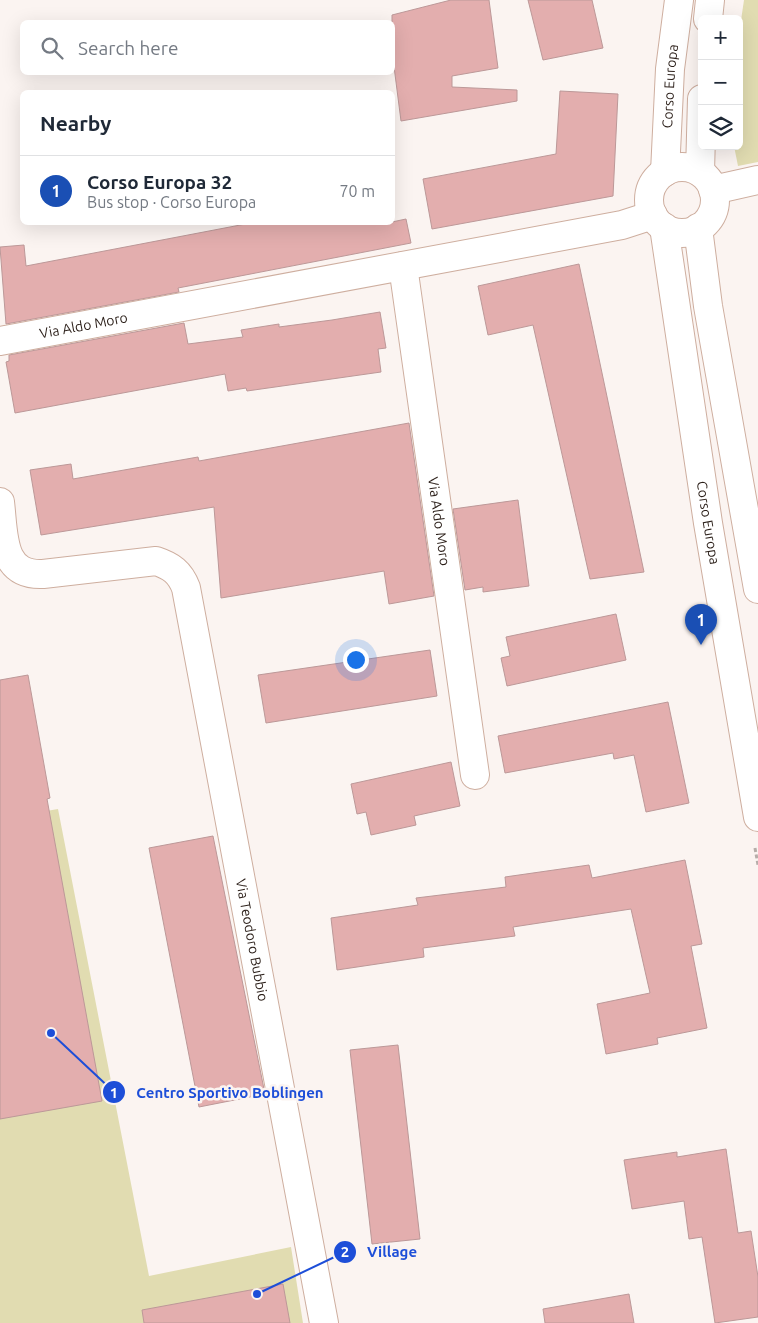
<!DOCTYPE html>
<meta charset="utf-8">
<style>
body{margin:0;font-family:Ubuntu,sans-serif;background:#f6f6f7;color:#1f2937}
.controls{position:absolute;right:15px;top:15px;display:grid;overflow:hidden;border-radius:8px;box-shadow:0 5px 20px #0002}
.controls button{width:45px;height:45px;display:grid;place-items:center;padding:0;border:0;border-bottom:1px solid #e0e1e3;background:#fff;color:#1f2937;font:25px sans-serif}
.you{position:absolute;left:355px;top:659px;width:18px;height:18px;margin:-12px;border:4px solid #fff;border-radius:50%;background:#1a73e8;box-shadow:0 0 0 8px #1a73e833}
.badge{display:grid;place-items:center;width:32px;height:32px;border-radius:50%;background:#3e5acc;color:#fff;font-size:16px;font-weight:700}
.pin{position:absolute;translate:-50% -41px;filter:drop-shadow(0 1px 2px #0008)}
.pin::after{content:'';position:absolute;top:26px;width:18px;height:15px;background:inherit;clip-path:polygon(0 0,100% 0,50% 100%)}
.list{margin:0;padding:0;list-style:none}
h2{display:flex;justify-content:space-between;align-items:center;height:65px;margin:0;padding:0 20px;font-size:21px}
h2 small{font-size:16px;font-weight:400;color:#747a83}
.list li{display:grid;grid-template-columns:32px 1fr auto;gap:15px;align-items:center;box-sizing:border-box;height:70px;padding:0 20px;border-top:1px solid #e0e1e3}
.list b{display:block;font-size:19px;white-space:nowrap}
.list p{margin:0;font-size:16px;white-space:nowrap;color:#747a83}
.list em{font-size:16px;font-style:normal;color:#747a83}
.icon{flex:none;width:28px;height:28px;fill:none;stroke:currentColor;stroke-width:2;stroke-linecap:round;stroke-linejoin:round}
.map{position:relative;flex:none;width:758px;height:1323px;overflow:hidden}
.search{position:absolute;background:#fff;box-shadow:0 5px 20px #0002;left:20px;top:20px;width:375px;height:55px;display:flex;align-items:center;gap:12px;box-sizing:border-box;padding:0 18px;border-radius:8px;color:#747a83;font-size:19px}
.panel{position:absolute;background:#fff;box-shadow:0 5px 20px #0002;left:20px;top:90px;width:375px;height:135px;border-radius:8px}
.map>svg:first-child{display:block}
.green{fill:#e1dcb1}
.building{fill:#e3aeae;stroke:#bc9898}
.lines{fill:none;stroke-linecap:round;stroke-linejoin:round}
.minor-casing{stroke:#ceae9f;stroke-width:30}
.major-casing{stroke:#ceae9f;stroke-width:30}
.path{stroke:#b6ada9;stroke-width:3;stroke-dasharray:4 2.5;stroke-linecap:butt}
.minor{stroke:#fff;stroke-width:28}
.major{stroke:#fff;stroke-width:28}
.labels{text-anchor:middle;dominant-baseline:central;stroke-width:5;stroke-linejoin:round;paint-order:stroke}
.street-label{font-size:14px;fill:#2b1f19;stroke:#fbf4f1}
.leader{fill:none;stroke:#1d4ed8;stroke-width:2}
.callout-dot{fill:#1d4ed8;stroke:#fbf4f1;stroke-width:2}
.mark-label{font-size:15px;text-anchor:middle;font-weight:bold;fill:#fff}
.callout-label{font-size:15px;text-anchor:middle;font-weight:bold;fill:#1d4ed8;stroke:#fbf4f1;stroke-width:5;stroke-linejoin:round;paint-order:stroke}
</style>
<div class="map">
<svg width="758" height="1323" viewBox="0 0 758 1323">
<rect width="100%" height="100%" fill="#fbf4f1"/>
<path class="green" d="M 744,0 L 758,0 L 758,162 L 738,166 L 734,146 L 739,146 L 739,34 Z
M 58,809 L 149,1276 L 291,1247 L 303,1323 L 0,1323 L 0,819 Z"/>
<path class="building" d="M 451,0 L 489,0 L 498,68 L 452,76 L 452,87 L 517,90 L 517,101 L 401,121 L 392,51 L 392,15 Z
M 528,0 L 592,0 L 603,48 L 543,60 Z
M 560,91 L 618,94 L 613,196 L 432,229 L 423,179 L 556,154 Z
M 406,219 L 411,243 L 178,288 L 179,292 L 6,324 L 0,247 L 24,245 L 26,266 L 256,222 L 392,222 Z
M 579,264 L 644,572 L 590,579 L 533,325 L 488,335 L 478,286 Z
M 380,312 L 386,348 L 378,349 L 381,372 L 247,391 L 246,388 L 228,391 L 225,374 L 15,413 L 6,362 L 9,361 L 9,355 L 184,323 L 188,344 L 243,337 L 241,330 L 279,324 L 279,327 L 332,320 Z
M 409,423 L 434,596 L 389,604 L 384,571 L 221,598 L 214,507 L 41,535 L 30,470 L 71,464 L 73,479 L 198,457 L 199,461 Z
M 518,500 L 529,586 L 483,592 L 483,587 L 465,590 L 453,509 Z
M 616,614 L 626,660 L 507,686 L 501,658 L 510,656 L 506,637 Z
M 430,650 L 437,696 L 266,723 L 258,675 Z
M 28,675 L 50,798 L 47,799 L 102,1101 L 0,1119 L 0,680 Z
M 668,702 L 689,803 L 646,812 L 634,755 L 614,759 L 613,753 L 505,773 L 498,736 Z
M 451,762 L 460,806 L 414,816 L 416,825 L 371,835 L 366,812 L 357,814 L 351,784 Z
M 213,836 L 265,1094 L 199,1107 L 149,848 Z
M 685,860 L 702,944 L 691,946 L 707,1028 L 657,1038 L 658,1044 L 606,1054 L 597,1004 L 650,993 L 631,909 L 513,927 L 515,936 L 423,948 L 424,957 L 337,970 L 331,918 L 418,905 L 416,898 L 506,887 L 505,877 L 589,865 L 592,878 Z
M 398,1045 L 420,1239 L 372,1244 L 350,1050 Z
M 726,1149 L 738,1233 L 751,1231 L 758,1277 L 758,1317 L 715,1323 L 702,1237 L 689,1239 L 684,1201 L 632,1209 L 624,1160 L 677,1152 L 677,1157 Z
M 283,1284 L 290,1323 L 144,1323 L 142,1310 Z
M 629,1294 L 634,1323 L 545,1323 L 543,1309 Z"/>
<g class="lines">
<defs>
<g id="minor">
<path d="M 713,190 L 758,180"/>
<path id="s1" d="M 403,266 L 475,775"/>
<path id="s2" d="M 0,341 L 622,225 L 653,215"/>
<path id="s3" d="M 0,502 C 4,534 0,576 43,574 L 156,561 C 171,566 180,572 186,588 L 324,1323"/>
</g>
<g id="major">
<path d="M 708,19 L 710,0"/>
<circle cx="682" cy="200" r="33"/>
<path id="s4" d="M 665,172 L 670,69 L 679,0"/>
<path d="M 700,172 L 702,99"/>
<path id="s5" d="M 664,227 L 708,523 L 758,817"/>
<path d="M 698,228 L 708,306 L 758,589"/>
</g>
</defs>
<use href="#minor" class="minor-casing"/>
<use href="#major" class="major-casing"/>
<path class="path" d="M 755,848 L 758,865"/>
<use href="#minor" class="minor"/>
<use href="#major" class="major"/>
</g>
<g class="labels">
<g class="street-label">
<text stroke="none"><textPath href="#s4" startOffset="86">Corso Europa</textPath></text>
<text stroke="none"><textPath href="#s2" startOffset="85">Via Aldo Moro</textPath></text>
<text stroke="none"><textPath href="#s1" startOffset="258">Via Aldo Moro</textPath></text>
<text stroke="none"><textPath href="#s5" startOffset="299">Corso Europa</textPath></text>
<text stroke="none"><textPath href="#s3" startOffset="610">Via Teodoro Bubbio</textPath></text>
</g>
</g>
<path class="leader" d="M51 1033L114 1092M257 1294L345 1252"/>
<g class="callout-dot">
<circle cx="51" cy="1033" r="5"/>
<circle cx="257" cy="1294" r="5"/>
<circle cx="114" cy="1092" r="12"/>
<circle cx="345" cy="1252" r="12"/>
</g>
<g class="mark-label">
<text x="114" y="1098">1</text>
<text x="345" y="1257">2</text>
</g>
<g class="callout-label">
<text x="230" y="1098">Centro Sportivo Boblingen</text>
<text x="392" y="1257">Village</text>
</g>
</svg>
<div class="controls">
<button>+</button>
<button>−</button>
<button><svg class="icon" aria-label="layers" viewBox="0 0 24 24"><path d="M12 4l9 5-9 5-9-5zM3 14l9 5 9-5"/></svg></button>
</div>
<div class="you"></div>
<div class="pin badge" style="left:701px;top:645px;background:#1a4fb4">1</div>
<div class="search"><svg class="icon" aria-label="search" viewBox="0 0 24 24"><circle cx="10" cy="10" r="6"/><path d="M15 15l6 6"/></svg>Search here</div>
<section class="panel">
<h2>Nearby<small></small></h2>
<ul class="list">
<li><span class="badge" style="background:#1a4fb4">1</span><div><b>Corso Europa 32</b><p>Bus stop · Corso Europa</p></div><em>70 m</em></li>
</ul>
</section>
</div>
